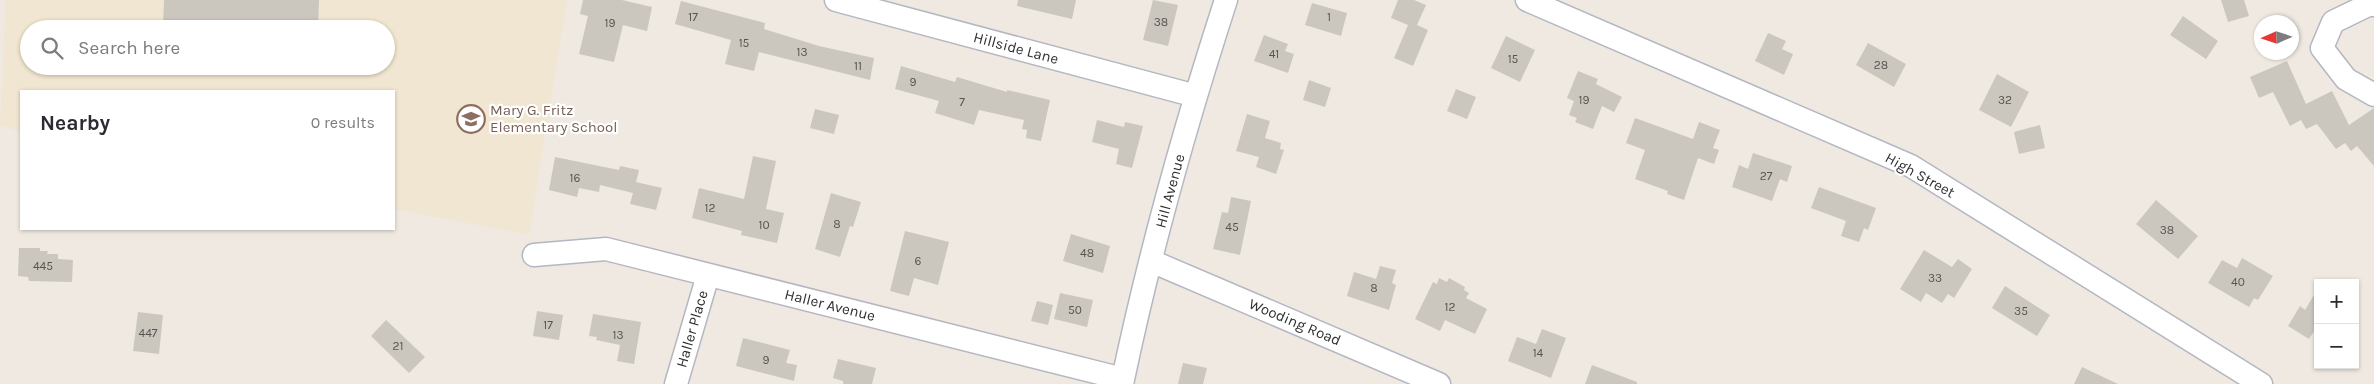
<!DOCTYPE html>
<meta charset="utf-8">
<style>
body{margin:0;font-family:Karla,sans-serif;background:#f7f7f7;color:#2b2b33}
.controls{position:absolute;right:15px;bottom:15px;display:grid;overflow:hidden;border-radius:0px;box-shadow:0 1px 4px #0004}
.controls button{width:45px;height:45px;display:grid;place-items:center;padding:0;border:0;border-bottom:1px solid #e1e1e2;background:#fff;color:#2b2b33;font:25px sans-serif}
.compass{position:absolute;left:2254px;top:15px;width:45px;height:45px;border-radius:50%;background:#fff;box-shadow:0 1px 4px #0004;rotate:267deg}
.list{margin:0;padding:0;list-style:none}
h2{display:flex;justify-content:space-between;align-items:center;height:65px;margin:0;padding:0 20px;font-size:21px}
h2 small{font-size:16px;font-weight:400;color:#7c7c81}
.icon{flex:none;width:28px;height:28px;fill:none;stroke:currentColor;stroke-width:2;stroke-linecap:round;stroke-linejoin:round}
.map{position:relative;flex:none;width:2374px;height:384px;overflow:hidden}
.search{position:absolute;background:#fff;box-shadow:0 1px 4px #0004;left:20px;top:20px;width:375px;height:55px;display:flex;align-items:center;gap:12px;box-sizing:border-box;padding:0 18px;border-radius:28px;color:#7c7c81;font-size:19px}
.panel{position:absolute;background:#fff;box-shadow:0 1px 4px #0004;left:20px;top:90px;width:375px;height:140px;border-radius:0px}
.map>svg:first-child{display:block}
.education{fill:#f0e6d1;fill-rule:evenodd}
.building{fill:#cbc7bf}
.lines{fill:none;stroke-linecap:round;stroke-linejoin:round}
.minor-casing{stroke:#b4b7c1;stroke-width:25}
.minor{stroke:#fff;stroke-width:22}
.labels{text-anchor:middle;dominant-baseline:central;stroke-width:4.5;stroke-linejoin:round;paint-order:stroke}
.number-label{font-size:12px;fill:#555452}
.street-label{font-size:15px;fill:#2e2e2e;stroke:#fff}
.education-label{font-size:15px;fill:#785e54;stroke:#fff;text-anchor:start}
</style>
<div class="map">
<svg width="2374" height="384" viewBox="0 0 2374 384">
<rect width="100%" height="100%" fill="#efe9e1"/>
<path class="education" d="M 6,0 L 567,0 L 529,235 L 394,209 L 394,91 L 21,91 L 21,131 L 0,126 ZM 29,29 L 386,29 L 386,66 L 29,66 Z"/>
<path class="building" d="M 164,0 L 319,0 L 318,29 L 163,29 Z
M 583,0 L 622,0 L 652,7 L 647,31 L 623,25 L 614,62 L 579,54 L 588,16 L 580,14 Z
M 1018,0 L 1076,0 L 1072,19 L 1017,6 Z
M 1153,0 L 1178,5 L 1168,46 L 1143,40 Z
M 1398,0 L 1414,0 L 1426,5 L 1417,25 L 1428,30 L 1413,66 L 1394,58 L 1408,25 L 1391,18 Z
M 2221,0 L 2244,0 L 2249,16 L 2228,22 Z
M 681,1 L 765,23 L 764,29 L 819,46 L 874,58 L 870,80 L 759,52 L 754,71 L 725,64 L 731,40 L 675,24 Z
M 1312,3 L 1347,13 L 1341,36 L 1305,25 Z
M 2183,16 L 2218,41 L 2206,59 L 2170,35 Z
M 1768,33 L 1786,41 L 1782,49 L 1793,54 L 1784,75 L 1755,61 Z
M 1264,35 L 1288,44 L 1285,51 L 1294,54 L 1288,73 L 1254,61 Z
M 1506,36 L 1535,50 L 1520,82 L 1491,68 Z
M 1868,43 L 1906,64 L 1894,87 L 1856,65 Z
M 2287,61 L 2306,104 L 2332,91 L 2349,125 L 2374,108 L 2374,166 L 2357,146 L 2351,151 L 2345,143 L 2336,149 L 2317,124 L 2306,129 L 2301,120 L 2290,126 L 2273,92 L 2259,98 L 2250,77 Z
M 901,66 L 955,82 L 957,77 L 1007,92 L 1007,90 L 1050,100 L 1041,141 L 1026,138 L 1027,130 L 1022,129 L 1024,120 L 979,110 L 974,125 L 935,113 L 939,101 L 895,89 Z
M 1578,71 L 1598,79 L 1596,84 L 1622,97 L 1614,112 L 1602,106 L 1593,129 L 1575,122 L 1577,118 L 1569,115 L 1574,101 L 1567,98 Z
M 1997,74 L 2029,92 L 2011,127 L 1979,110 Z
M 1309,80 L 1331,88 L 1325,107 L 1303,100 Z
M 1456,89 L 1476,97 L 1467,119 L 1447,111 Z
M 815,109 L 839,115 L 834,134 L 810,128 Z
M 1247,114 L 1270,121 L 1265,138 L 1281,143 L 1280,149 L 1284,150 L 1276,174 L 1256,167 L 1259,157 L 1236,151 Z
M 1635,118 L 1693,139 L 1699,122 L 1720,130 L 1713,148 L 1719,150 L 1714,164 L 1698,158 L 1684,200 L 1667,194 L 1668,191 L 1635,179 L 1645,150 L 1626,143 Z
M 1097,120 L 1124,127 L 1125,122 L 1143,126 L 1132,168 L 1116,164 L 1119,149 L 1092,142 Z
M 2040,125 L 2045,148 L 2019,154 L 2014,132 Z
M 1753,153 L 1792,166 L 1787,182 L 1780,179 L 1772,201 L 1732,187 L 1739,165 L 1748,169 Z
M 753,156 L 776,161 L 766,209 L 784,213 L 777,243 L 741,235 L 742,231 L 692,218 L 699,188 L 744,199 Z
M 555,157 L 619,170 L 620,166 L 639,170 L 636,182 L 662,188 L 656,210 L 630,204 L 633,193 L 600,185 L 599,192 L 579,188 L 577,197 L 549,190 Z
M 1819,187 L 1876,208 L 1868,230 L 1864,228 L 1859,242 L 1841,236 L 1846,221 L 1811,208 Z
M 831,193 L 861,202 L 853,227 L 850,226 L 840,257 L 815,249 Z
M 1231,197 L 1251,201 L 1240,255 L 1213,249 L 1222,212 L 1228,213 Z
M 2156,200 L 2198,236 L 2178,259 L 2136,224 Z
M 905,231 L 949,242 L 938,285 L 914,278 L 909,296 L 890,291 Z
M 1071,234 L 1110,246 L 1103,273 L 1063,261 Z
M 19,248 L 40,248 L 40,251 L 48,251 L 47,254 L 58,254 L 58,259 L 73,260 L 72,282 L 29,281 L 28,277 L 18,276 Z
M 1924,250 L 1952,267 L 1958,259 L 1972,269 L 1954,298 L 1948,294 L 1942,303 L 1926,293 L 1921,302 L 1900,289 Z
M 2242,258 L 2273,276 L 2258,300 L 2254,298 L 2249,307 L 2208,283 L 2222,260 L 2237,268 Z
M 1380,266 L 1396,270 L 1392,283 L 1396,285 L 1389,310 L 1347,296 L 1354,272 L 1376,279 Z
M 1439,278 L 1447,282 L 1449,278 L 1465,287 L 1464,290 L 1469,293 L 1466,298 L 1487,309 L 1475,334 L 1445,320 L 1440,331 L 1415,319 L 1433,282 L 1437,284 Z
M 2005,286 L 2050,315 L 2037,336 L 1992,308 Z
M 2318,288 L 2318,325 L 2309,339 L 2288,326 L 2300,306 L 2305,310 Z
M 1060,293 L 1093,300 L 1087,327 L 1054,319 Z
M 1037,301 L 1053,305 L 1048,325 L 1031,321 Z
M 537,311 L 563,315 L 559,340 L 533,336 Z
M 138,312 L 163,315 L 159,354 L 133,351 Z
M 593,314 L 641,322 L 634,364 L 617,361 L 620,345 L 596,340 L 597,337 L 589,336 Z
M 386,320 L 425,357 L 409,373 L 371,336 Z
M 1542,329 L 1566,338 L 1551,378 L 1508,361 L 1517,337 L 1536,344 Z
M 743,338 L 790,350 L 786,363 L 797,365 L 794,381 L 736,366 Z
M 838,359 L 876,368 L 872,384 L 843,384 L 843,381 L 833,378 Z
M 1183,363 L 1207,368 L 1203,384 L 1178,384 Z
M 1592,365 L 1637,382 L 1637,384 L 1585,384 Z
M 2082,367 L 2118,384 L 2074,384 Z"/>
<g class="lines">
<defs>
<path id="minor" d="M 836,0 L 1196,96
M 1527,0 L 1911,166 L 2261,384
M 2374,5 L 2368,5 L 2333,22 L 2322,48 L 2346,79 L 2374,95
M 534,255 L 606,249 L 1123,379
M 1151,261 L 1439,384
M 676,384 L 708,275
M 1122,384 C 1149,255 1185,126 1226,0"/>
</defs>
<use href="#minor" class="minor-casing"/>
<use href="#minor" class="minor"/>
</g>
<defs>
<symbol id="school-ring" viewBox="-11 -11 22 22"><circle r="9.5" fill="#fff" stroke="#8d6e63" stroke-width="1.5"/><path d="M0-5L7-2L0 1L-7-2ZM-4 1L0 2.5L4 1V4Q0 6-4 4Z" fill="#8d6e63"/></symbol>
</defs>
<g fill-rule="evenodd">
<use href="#school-ring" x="455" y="103" width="32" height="32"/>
</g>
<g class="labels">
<g class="number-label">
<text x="693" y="17">17</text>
<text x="1329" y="17">1</text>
<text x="1161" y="22">38</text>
<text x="610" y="23">19</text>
<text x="744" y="43">15</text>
<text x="802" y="52">13</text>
<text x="1274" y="54">41</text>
<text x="1513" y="59">15</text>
<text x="1881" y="65">28</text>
<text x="858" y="66">11</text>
<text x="913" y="82">9</text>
<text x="1584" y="100">19</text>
<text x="2005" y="100">32</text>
<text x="962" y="102">7</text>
<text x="1766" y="176">27</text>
<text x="575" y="178">16</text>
<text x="710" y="208">12</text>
<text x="837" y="224">8</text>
<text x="764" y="225">10</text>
<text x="1232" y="227">45</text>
<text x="2167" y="230">38</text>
<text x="1087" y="253">48</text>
<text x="918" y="261">6</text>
<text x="43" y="266">445</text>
<text x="1935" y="278">33</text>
<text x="2238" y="282">40</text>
<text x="1374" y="288">8</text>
<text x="1450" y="307">12</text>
<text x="1075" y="310">50</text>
<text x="2021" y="311">35</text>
<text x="548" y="325">17</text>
<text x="148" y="333">447</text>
<text x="618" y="335">13</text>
<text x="398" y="346">21</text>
<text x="1538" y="353">14</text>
<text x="766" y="360">9</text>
</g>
<g class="street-label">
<text transform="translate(1016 48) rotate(15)">Hillside Lane</text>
<text transform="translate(1920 175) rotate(29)">High Street</text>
<text transform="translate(1170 191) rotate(-75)">Hill Avenue</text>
<text transform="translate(830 305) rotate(14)">Haller Avenue</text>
<text transform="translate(1295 322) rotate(23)">Wooding Road</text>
<text transform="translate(692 329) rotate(-74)">Haller Place</text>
</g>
<g class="education-label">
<text x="490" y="110">Mary G. Fritz<tspan x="490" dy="17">Elementary School</tspan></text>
</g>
</g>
</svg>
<div class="controls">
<button>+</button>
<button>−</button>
</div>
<svg class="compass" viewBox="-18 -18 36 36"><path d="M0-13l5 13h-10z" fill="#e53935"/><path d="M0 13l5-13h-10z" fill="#7c7c81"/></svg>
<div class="search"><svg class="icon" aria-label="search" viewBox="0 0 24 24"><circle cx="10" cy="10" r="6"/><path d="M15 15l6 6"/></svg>Search here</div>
<section class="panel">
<h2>Nearby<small>0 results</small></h2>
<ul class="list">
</ul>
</section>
</div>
